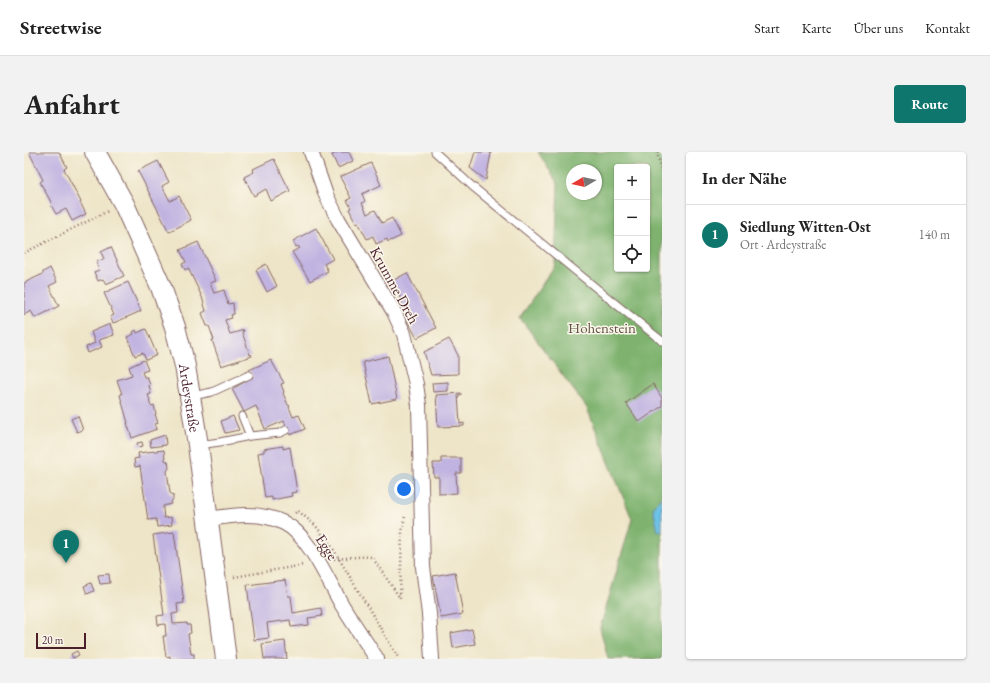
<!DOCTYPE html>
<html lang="de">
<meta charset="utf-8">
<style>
body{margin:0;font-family:"EB Garamond",serif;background:#f2f2f2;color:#222}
.controls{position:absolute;right:12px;top:12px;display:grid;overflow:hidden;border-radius:4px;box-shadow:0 1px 3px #0004}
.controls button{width:36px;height:36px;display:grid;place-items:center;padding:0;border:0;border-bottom:1px solid #e0e0e0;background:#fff;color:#222;font:20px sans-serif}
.compass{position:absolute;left:542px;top:12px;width:36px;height:36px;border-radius:50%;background:#fff;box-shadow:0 1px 3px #0004;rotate:261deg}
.scale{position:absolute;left:12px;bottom:10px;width:50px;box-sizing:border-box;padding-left:4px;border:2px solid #4a1f2b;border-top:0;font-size:11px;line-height:14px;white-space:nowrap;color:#4a1f2b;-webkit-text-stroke:3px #fbf7ec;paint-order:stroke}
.you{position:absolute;left:380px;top:337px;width:14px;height:14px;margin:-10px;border:3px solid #fff;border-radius:50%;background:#1a73e8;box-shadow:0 0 0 6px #1a73e833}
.badge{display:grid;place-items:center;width:26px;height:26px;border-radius:50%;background:#0f766e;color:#fff;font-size:13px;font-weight:700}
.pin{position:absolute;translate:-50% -33px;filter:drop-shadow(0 1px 2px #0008)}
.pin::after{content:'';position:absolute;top:21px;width:14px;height:12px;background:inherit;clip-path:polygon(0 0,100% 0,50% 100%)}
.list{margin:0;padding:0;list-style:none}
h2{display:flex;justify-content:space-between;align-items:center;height:52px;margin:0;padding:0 16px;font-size:17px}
h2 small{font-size:13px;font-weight:400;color:#767676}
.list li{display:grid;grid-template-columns:26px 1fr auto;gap:12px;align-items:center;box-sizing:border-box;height:60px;padding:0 16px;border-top:1px solid #e0e0e0}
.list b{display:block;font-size:15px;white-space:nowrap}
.list p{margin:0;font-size:13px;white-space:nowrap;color:#767676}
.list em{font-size:13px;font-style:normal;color:#767676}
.icon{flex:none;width:22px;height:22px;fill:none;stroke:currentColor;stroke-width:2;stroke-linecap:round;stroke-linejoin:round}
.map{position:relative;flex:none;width:638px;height:507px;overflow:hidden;border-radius:4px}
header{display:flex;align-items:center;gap:24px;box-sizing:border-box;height:56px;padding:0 20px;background:#fff;border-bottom:1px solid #e0e0e0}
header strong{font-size:19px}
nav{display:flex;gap:22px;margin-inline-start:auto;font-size:14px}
.intro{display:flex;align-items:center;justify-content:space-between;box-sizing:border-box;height:96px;padding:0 24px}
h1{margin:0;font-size:28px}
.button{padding:10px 18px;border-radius:4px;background:#0f766e;color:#fff;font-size:14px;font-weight:700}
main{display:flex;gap:24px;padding:0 24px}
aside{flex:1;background:#fff;border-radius:4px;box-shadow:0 1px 3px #0004}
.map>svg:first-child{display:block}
.forest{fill:#7eb26e;stroke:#64684c;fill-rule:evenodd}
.water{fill:#6bc2e8;stroke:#5a708a}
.building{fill:#c1b3e1}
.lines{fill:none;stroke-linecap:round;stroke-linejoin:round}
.service-casing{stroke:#836462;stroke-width:9}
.minor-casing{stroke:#836462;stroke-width:16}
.secondary-casing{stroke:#836462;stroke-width:22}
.path{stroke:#836462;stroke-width:2.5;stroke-dasharray:1 3;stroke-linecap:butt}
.service{stroke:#fff;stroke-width:7}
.minor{stroke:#fff;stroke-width:14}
.secondary{stroke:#fff;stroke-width:20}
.labels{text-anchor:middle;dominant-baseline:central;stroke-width:3;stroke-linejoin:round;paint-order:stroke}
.street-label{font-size:15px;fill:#4a1f2b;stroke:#fbf7ec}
.park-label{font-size:15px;fill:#635444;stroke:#fbf7ec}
</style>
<header>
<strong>Streetwise</strong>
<nav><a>Start</a><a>Karte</a><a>Über uns</a><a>Kontakt</a></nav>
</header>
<div class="intro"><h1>Anfahrt</h1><a class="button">Route</a></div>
<main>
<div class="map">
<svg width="638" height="507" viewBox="0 0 638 507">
<rect width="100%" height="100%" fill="#fbf7ec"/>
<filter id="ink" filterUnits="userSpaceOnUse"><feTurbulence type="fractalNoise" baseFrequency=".025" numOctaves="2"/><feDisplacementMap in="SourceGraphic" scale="8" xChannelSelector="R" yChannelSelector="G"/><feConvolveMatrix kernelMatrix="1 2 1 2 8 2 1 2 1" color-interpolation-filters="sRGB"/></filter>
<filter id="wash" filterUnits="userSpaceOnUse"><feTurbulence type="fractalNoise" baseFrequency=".012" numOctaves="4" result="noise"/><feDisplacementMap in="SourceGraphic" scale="16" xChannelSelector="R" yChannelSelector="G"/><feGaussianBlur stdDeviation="0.9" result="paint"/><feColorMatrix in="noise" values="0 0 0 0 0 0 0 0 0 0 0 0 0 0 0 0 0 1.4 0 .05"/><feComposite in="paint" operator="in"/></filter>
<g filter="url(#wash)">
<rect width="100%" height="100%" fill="#eee5c8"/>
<path class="forest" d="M 514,0 L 638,0 L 638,346 L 632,351 L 634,378 L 638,379 L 638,507 L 584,507 L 576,476 L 608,367 L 563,256 L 496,166 L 531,113 L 534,32 ZM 593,15 L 623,15 L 623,117 L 593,117 ZM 548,18 L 572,18 L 572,42 L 548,42 Z"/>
<path class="water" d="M 638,346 L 638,379 L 634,379 L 629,356 L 632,351 Z"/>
<g id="blocks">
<path class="building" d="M 5,0 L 35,0 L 43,15 L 40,17 L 57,50 L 56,50 L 62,62 L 48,69 L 42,57 L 32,62 L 27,53 L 28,52 L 16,30 L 19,28 Z
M 314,0 L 325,0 L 329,9 L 314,16 L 308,3 Z
M 451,0 L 464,0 L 467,1 L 462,28 L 446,16 Z
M 250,7 L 266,39 L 247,49 L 242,37 L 230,44 L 220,25 L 230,20 L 229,17 Z
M 134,9 L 145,30 L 138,34 L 146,49 L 155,44 L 167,68 L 145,80 L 114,19 Z
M 347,11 L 357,33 L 338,42 L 341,49 L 338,51 L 343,62 L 351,58 L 358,71 L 368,66 L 377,84 L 364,90 L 363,87 L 352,92 L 349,84 L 343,87 L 334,70 L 332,71 L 325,57 L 327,56 L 323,48 L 327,46 L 316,25 Z
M 292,76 L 309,107 L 300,112 L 304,119 L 286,129 L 268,100 L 276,96 L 274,94 L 272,95 L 269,89 Z
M 174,90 L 192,129 L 186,131 L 190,141 L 200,138 L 204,152 L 209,151 L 210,162 L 207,163 L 208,166 L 201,168 L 206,182 L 220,178 L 220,179 L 218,180 L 226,203 L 227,202 L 228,204 L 197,214 L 188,188 L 190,188 L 185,174 L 183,174 L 178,161 L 182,159 L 178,145 L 164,116 L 161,118 L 158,112 L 162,110 L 156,98 Z
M 87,95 L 100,124 L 82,132 L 79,127 L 74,129 L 70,120 L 75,118 L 72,110 L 80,107 L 77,100 Z
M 242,112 L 253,134 L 243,140 L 232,118 Z
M 26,116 L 33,130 L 25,134 L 35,154 L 11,166 L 7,159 L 0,163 L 0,131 L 19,122 L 19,120 Z
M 383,121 L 412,176 L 393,186 L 374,152 L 379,150 L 368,129 Z
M 104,130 L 117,159 L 92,170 L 89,171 L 86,165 L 90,163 L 80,141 Z
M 86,172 L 90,183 L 75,188 L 78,195 L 64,201 L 62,195 L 71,191 L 67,180 Z
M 122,177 L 133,203 L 122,208 L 119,201 L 111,204 L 103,185 L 110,182 L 109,180 L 112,178 L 113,181 Z
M 425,187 L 434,203 L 434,222 L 407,223 L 400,200 Z
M 364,204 L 373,247 L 348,252 L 339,210 Z
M 120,208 L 124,218 L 118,220 L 120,225 L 123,225 L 126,233 L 125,233 L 127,242 L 124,243 L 126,248 L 125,249 L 127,254 L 130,253 L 132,262 L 131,262 L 134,271 L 131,272 L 133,277 L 108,286 L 103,271 L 104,271 L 96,243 L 98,242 L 93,228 L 108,223 L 105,215 Z
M 247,208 L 260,231 L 257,232 L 260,240 L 259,241 L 264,253 L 266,254 L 265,255 L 269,265 L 275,263 L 281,277 L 266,283 L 260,269 L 241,277 L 232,254 L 220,260 L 208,237 L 229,225 L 225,218 Z
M 424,230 L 424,239 L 409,240 L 408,231 Z
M 629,232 L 638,246 L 638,254 L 615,270 L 602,251 Z
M 437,241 L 437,243 L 434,243 L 436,272 L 440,271 L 440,274 L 414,275 L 412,243 Z
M 54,264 L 59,278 L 53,280 L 47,267 Z
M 209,264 L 215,278 L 201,281 L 197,269 Z
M 141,283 L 142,293 L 127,295 L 126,288 Z
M 118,290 L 119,294 L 114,295 L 113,291 Z
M 259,294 L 259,297 L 266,295 L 273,340 L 267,341 L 268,344 L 248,348 L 248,345 L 241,346 L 234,301 L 240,300 L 240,297 Z
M 140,298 L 141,308 L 144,310 L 145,316 L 143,319 L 146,341 L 149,343 L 149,347 L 147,350 L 147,352 L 139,354 L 139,358 L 140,366 L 147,365 L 148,373 L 133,375 L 132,367 L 124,368 L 116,314 L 111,315 L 110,307 L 115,306 L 114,301 Z
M 417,306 L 437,306 L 437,321 L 432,321 L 433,341 L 415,342 L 415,325 L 410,325 L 409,311 L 417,311 Z
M 150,380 L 160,451 L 153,452 L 154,461 L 148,462 L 149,472 L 163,471 L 163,473 L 166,473 L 167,481 L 164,482 L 167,502 L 170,502 L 170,507 L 146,507 L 146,504 L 142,505 L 139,484 L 142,484 L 141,472 L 134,473 L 133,464 L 140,463 L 129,383 Z
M 431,420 L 439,462 L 417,466 L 409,424 Z
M 85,422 L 86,431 L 76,432 L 74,423 Z
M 261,428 L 264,444 L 267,444 L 269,461 L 297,456 L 298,464 L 284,466 L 285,473 L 267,475 L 266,468 L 243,471 L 245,486 L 230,488 L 223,433 Z
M 67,431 L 70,439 L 63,442 L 60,434 Z
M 448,477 L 451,492 L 429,496 L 427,481 Z
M 261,489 L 263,507 L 240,507 L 238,492 Z
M 53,499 L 55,503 L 49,506 L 47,502 Z"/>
</g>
</g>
<g filter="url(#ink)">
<use href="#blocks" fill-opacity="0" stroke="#836462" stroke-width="1"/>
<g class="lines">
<defs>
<path id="service" d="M 411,0 L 448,34 L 588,149 L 638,189
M 168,244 L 188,240 L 225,223
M 218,264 L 226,284
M 174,293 L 196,290 L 226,284 L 256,281 L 262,278"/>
<path id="minor" d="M 287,0 L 302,43 L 314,67 L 370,160 L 380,182 L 392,232 L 395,253 L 399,415 L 405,462 L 408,507
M 185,367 C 210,363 236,359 260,371 C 285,383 304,429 318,453 C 329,471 341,489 353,507"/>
<g id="secondary">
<path id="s1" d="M 71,0 L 100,52 L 118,92 L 137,135 L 151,175 L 161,214 L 174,293 L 202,507"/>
</g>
</defs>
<use href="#service" class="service-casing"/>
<use href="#minor" class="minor-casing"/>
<use href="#secondary" class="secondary-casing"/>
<path class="path" d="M 633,0 L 638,21
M 0,101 L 84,59
M 271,361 L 274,359 L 291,373 L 308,395 L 375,507
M 310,407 C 323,406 335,404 348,405 L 376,446 L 378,379 L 381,364
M 210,425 L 280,413"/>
<use href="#service" class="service"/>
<use href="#minor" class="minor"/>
<use href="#secondary" class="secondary"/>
</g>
</g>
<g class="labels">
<g class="street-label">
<text transform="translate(371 133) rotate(61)">Krumme Dreh</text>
<text stroke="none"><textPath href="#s1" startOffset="265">Ardeystraße</textPath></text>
<text transform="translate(303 395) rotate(57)">Egge</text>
</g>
<g class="park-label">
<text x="578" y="175">Hohenstein</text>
</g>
</g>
</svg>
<div class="controls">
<button>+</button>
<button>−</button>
<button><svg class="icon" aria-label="locate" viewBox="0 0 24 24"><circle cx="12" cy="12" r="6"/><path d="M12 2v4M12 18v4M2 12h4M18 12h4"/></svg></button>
</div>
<svg class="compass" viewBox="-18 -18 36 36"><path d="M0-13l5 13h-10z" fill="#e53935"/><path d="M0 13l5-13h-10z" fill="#767676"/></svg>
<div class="scale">20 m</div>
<div class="you"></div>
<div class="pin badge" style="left:42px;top:411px">1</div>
</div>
<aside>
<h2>In der Nähe<small></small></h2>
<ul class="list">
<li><span class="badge">1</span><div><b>Siedlung Witten-Ost</b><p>Ort · Ardeystraße</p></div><em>140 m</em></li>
</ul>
</aside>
</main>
